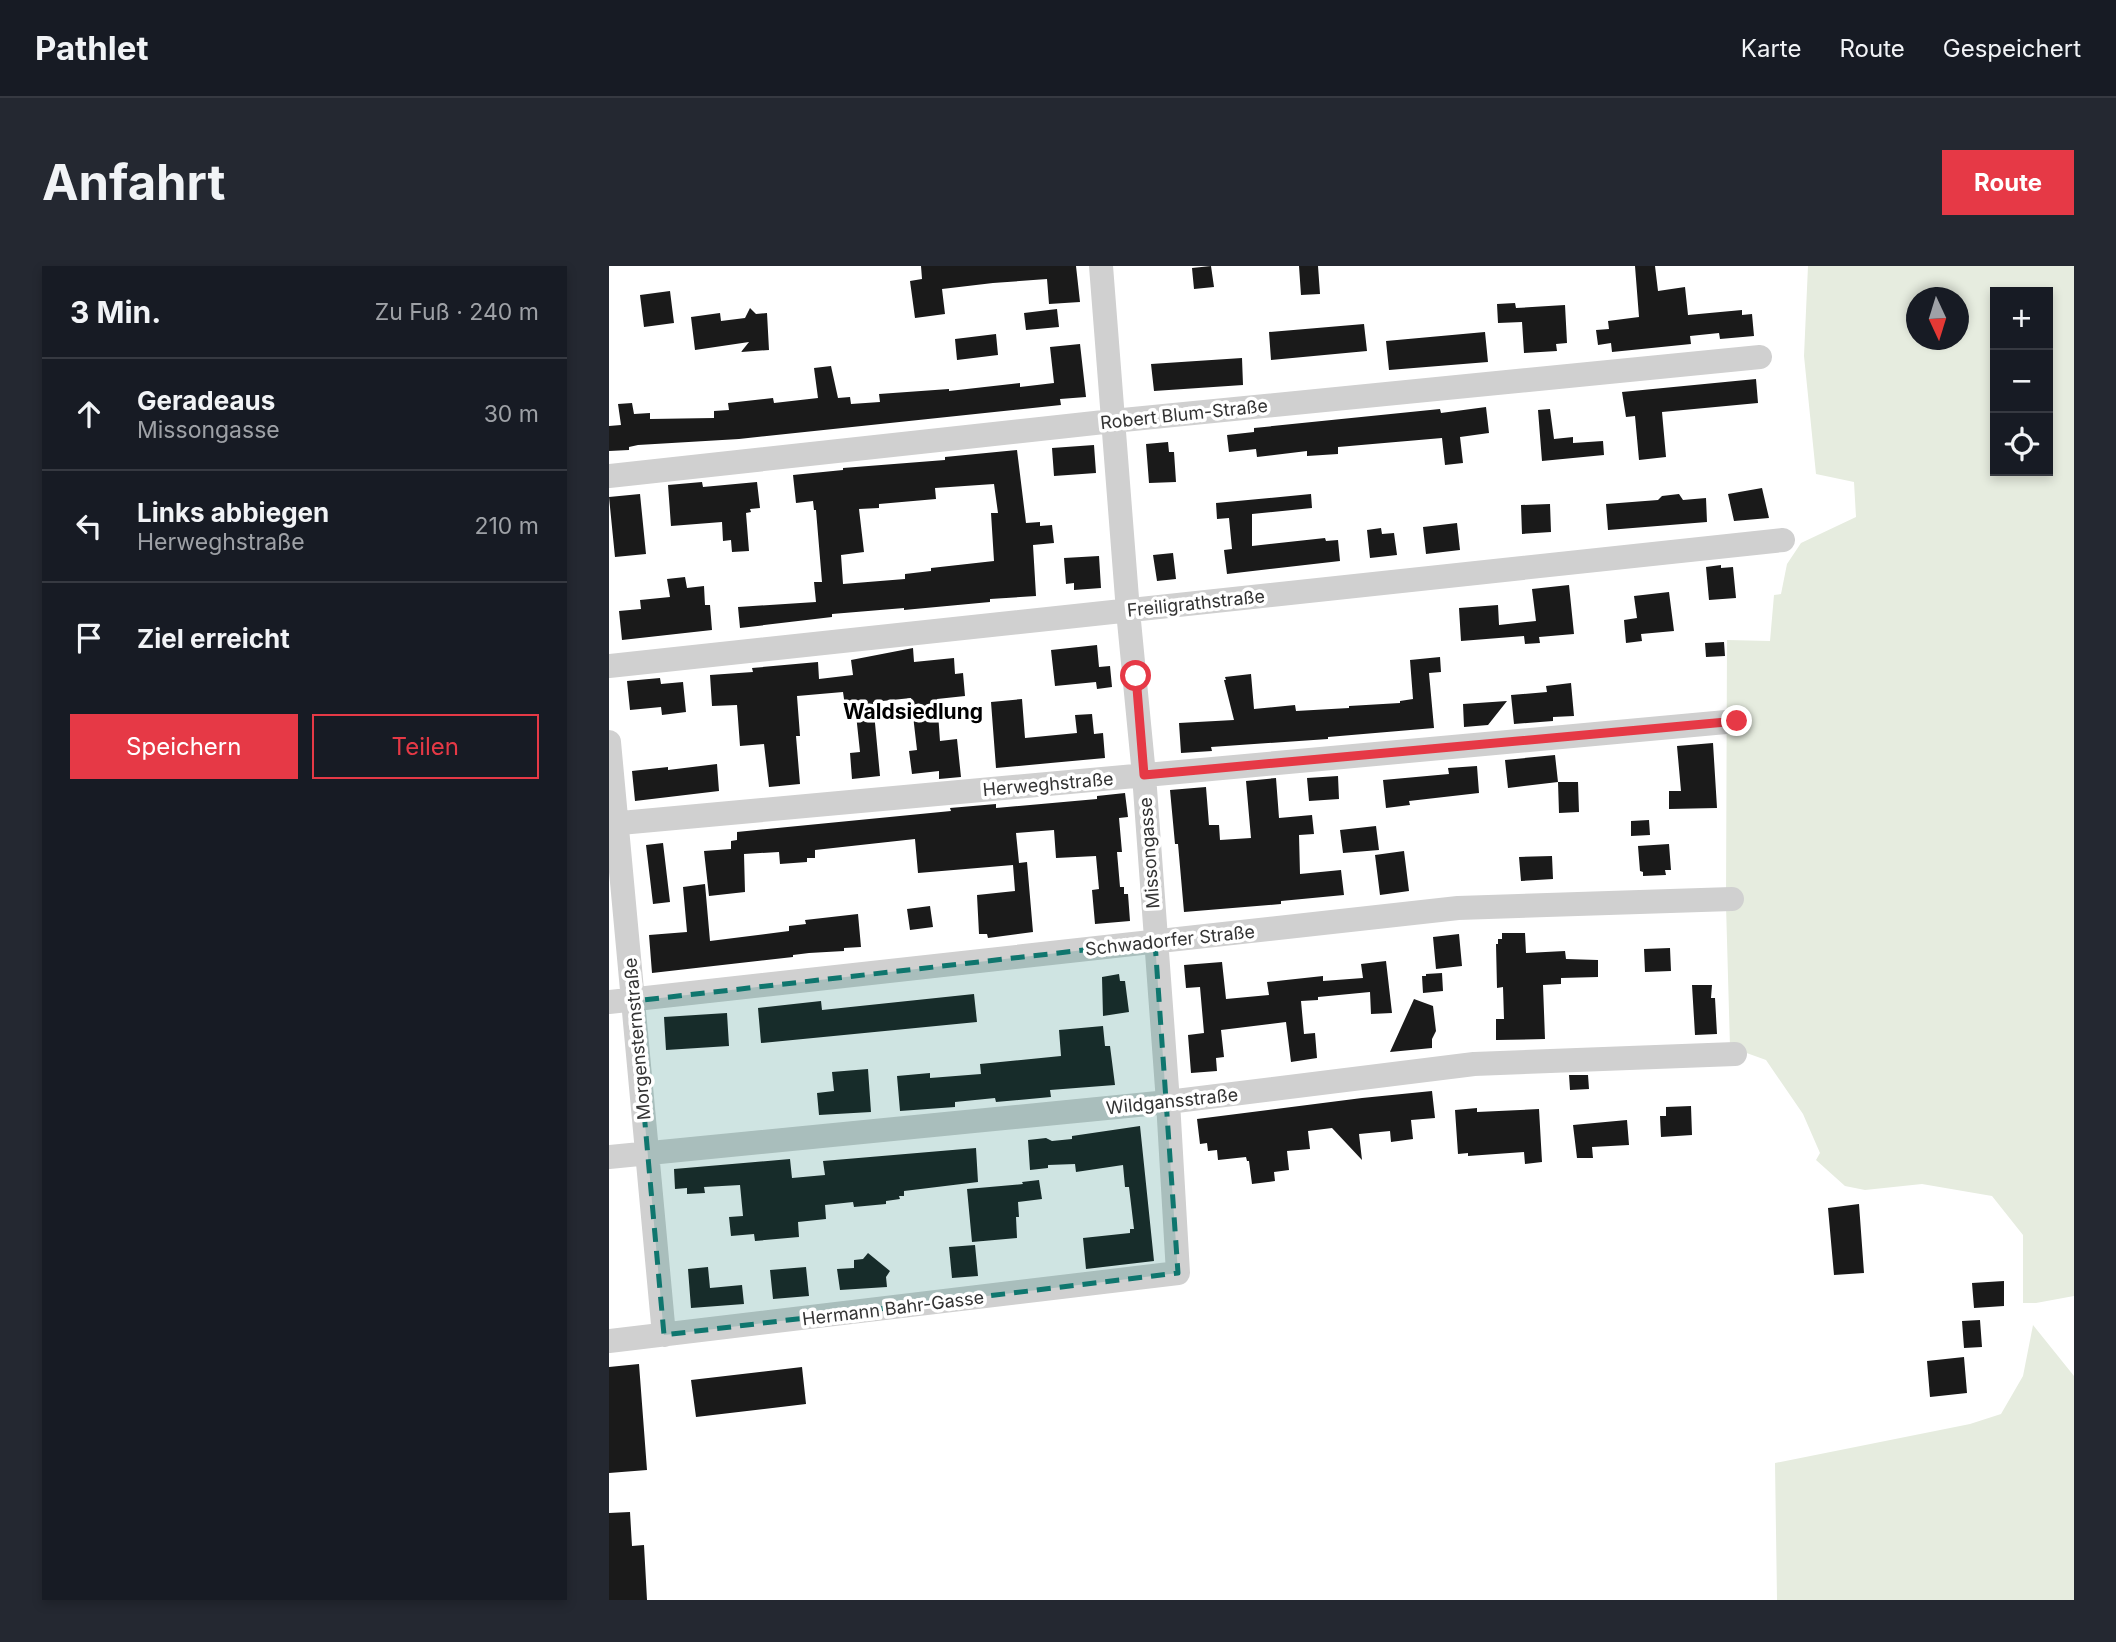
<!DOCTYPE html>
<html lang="de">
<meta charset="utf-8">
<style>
body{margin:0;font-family:Inter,sans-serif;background:#242831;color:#f1f3f6}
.controls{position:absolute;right:21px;top:21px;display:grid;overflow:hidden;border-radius:0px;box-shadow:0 4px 10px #0003}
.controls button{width:63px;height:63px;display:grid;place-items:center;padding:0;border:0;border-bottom:2px solid #363941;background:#171b24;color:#f1f3f6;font:35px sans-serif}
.compass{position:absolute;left:1297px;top:21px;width:63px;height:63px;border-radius:50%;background:#171b24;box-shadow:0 4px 10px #0003;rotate:176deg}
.stop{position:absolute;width:21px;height:21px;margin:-16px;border:5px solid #e63946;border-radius:50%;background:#fff}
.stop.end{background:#e63946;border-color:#fff;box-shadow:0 2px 7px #0008}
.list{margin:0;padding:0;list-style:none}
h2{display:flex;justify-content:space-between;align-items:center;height:91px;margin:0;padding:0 28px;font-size:30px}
h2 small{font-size:23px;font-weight:400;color:#9ea1a6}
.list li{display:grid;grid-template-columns:46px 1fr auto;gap:21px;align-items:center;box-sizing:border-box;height:112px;padding:0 28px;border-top:2px solid #363941}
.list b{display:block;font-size:26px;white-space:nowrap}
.list p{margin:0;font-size:23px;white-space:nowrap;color:#9ea1a6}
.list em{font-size:23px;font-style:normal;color:#9ea1a6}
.actions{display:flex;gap:14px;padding:21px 28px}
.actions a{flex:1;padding:16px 0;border:2px solid #e63946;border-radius:0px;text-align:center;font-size:24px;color:#e63946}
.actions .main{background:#e63946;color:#fff}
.icon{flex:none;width:38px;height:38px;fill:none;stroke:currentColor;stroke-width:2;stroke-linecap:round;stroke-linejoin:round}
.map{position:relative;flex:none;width:1465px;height:1334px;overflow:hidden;border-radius:0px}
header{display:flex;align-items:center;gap:42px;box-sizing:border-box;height:98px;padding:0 35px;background:#171b24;border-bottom:2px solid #363941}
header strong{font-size:33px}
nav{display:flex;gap:38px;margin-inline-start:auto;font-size:24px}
.intro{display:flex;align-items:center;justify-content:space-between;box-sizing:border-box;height:168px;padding:0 42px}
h1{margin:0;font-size:49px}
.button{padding:18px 32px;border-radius:0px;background:#e63946;color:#fff;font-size:24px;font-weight:700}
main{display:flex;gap:42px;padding:0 42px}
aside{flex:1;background:#171b24;border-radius:0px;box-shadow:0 4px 10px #0003}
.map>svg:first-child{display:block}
.green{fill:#e6ecdf;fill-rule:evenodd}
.building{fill:#1a1a1a;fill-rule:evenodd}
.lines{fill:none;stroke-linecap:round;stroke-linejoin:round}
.minor{stroke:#d0d0d0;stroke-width:24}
.route{stroke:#e63946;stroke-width:9}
.marked{fill:#0f766e;fill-opacity:0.2;stroke:#0f766e;stroke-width:5;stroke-dasharray:14 9;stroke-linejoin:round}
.labels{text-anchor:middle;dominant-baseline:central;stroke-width:7;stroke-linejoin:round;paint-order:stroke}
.street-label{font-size:18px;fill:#333;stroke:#fff}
.quarter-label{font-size:21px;font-weight:bold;fill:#000;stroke:#fff}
</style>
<header>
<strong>Pathlet</strong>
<nav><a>Karte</a><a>Route</a><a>Gespeichert</a></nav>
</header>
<div class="intro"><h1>Anfahrt</h1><a class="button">Route</a></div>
<main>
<aside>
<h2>3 Min.<small>Zu Fuß · 240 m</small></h2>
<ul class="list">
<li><svg class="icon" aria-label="ahead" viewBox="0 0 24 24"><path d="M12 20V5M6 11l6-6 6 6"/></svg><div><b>Geradeaus</b><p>Missongasse</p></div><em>30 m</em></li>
<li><svg class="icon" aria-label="left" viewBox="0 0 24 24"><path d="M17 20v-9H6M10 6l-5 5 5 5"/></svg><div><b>Links abbiegen</b><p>Herweghstraße</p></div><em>210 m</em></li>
<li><svg class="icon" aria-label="arrive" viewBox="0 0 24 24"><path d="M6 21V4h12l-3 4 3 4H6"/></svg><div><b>Ziel erreicht</b></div></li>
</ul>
<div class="actions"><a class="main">Speichern</a><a>Teilen</a></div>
</aside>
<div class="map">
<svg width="1465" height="1334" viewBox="0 0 1465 1334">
<rect width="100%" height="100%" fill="#fff"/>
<path class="green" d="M 1199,0 L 1465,0 L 1465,1030 L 1427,1037 L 1414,1037 L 1414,969 L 1383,930 L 1313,918 L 1256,924 L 1236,920 L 1207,894 L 1211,887 L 1194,848 L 1157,794 L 1121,781 L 1117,639 L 1118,374 L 1161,375 L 1165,329 L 1172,328 L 1178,298 L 1192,277 L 1247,251 L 1245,216 L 1207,208 L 1195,90 ZM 1386,26 L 1439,26 L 1439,205 L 1386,205 ZM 1308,32 L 1350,32 L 1350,74 L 1308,74 Z
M 1424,1059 L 1465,1110 L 1465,1334 L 1168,1334 L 1166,1197 L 1361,1158 L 1392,1148 L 1414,1110 Z"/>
<path class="building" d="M 312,0 L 467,0 L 471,36 L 440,38 L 438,13 L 384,17 L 333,23 L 336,48 L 306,52 L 301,15 L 313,13 Z
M 602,0 L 605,21 L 585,23 L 583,2 Z
M 690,0 L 709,0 L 711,28 L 692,29 Z
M 1026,0 L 1046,0 L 1049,25 L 1076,21 L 1079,49 L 1133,44 L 1133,49 L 1143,48 L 1145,70 L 1111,73 L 1110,67 L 1081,70 L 1082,78 L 1003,86 L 1002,77 L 989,79 L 987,64 L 1000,63 L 999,55 L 1030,51 Z
M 61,25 L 65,57 L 35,61 L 31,29 Z
M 906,37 L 907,42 L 956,39 L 958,77 L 947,78 L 948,85 L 915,87 L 913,56 L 889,57 L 888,38 Z
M 141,42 L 147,48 L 158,47 L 160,84 L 132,86 L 140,76 L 86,84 L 82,51 L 111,47 L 112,55 L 136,52 Z
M 448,43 L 450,61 L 417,64 L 415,47 Z
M 755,58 L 758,85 L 662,94 L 660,66 Z
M 876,66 L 879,96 L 780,104 L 777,75 Z
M 387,68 L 389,89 L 348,94 L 346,73 Z
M 471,78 L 477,131 L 451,133 L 452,139 L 130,173 L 29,179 L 20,181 L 20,184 L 0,185 L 0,160 L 12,159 L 9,138 L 23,137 L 25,148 L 41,147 L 41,153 L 105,152 L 105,145 L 120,144 L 119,137 L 164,132 L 165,137 L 209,132 L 205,102 L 222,100 L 229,132 L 241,131 L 242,138 L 271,136 L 270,128 L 340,123 L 340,125 L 411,117 L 411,121 L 445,117 L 441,81 Z
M 633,92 L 634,119 L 545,125 L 542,98 Z
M 1147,113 L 1149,137 L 1053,146 L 1057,191 L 1030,194 L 1026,150 L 1017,151 L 1013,126 Z
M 877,141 L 880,167 L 851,171 L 854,197 L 836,199 L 833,172 L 729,181 L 729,188 L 698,190 L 698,185 L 648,191 L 647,183 L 620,186 L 618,169 L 645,166 L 645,162 L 831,143 L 832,147 Z
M 941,143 L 945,173 L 964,171 L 964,177 L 994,175 L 995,189 L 933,195 L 929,144 Z
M 559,176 L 560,186 L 565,186 L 567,216 L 540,217 L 537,178 Z
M 485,179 L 487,207 L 445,210 L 443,182 Z
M 408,184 L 417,257 L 431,256 L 431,260 L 443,259 L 445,277 L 424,279 L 427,330 L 381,333 L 381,336 L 295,344 L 295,342 L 223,348 L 223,351 L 131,362 L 129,341 L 207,336 L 205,316 L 213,316 L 207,244 L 205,244 L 204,235 L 187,237 L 184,209 L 234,204 L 234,202 L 336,194 L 336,191 ZM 385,218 L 389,247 L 382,247 L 385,295 L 322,302 L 322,305 L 296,308 L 296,313 L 234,318 L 232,289 L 255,286 L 250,243 L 270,242 L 270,238 L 327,233 L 326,222 Z
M 93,216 L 94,221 L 148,216 L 151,242 L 141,243 L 142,246 L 137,247 L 140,285 L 123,286 L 122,274 L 114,275 L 113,256 L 62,260 L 59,219 Z
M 1153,222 L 1160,252 L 1125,255 L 1119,228 Z
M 31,228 L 37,288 L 6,291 L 0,231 Z
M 702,228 L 703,242 L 643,248 L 643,280 L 716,272 L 717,275 L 729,274 L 731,295 L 618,308 L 615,284 L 623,283 L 620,252 L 608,253 L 607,237 Z
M 1070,228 L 1074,234 L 1097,232 L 1098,256 L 999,264 L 997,238 L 1049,234 L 1053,230 Z
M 941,238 L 942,266 L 913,268 L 912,239 Z
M 848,257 L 851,284 L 817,288 L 814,261 Z
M 772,262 L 773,268 L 785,267 L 788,289 L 761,292 L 758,264 Z
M 564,287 L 567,313 L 548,315 L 544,289 Z
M 490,290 L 492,322 L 465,324 L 465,317 L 457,318 L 455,292 Z
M 1112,299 L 1112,302 L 1124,301 L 1127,332 L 1100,334 L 1097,301 Z
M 76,311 L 78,322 L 95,320 L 96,339 L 101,339 L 103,364 L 13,374 L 10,345 L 32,343 L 31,334 L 61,331 L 58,313 Z
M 960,319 L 965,368 L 930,371 L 931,377 L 916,378 L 915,370 L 852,375 L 850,342 L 889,339 L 890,359 L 927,355 L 923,323 Z
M 1060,326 L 1065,365 L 1032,368 L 1033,375 L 1017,377 L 1015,354 L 1028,352 L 1025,330 Z
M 1115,376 L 1116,390 L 1097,391 L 1096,377 Z
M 488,379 L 490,401 L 501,400 L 503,421 L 488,423 L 487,416 L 446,420 L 442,384 Z
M 304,382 L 305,396 L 345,392 L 346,408 L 354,407 L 356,430 L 328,433 L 331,475 L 348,473 L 352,511 L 330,513 L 330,505 L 303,508 L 300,485 L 308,484 L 302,432 L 264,436 L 271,510 L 243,513 L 241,487 L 251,486 L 246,439 L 236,440 L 234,426 L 188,430 L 191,470 L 187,470 L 191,518 L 160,521 L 155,478 L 131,480 L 128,439 L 103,440 L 101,409 L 144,406 L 143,402 L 209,396 L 210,413 L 244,409 L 242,394 Z
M 831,391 L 832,406 L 820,407 L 825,462 L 719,471 L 719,473 L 602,481 L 603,485 L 572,487 L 570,457 L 625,454 L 615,414 L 617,414 L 616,411 L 642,408 L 645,443 L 686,439 L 687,445 L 740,442 L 740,440 L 791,437 L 791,435 L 804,433 L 801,394 Z
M 51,412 L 52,418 L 74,416 L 77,446 L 53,449 L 52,441 L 21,444 L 18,415 Z
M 962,417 L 965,450 L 944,451 L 944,455 L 905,458 L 902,429 L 938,426 L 937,420 Z
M 413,433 L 416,472 L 468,467 L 466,449 L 483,448 L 485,468 L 494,467 L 496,492 L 387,502 L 382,436 Z
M 898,435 L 879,459 L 855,461 L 854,438 Z
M 1104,477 L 1108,542 L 1060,543 L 1060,525 L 1072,525 L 1068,480 Z
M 946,489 L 949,516 L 899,522 L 896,494 Z
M 108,498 L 110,525 L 26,535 L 23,505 L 59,501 L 59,504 Z
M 868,500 L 870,527 L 800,535 L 801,539 L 777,542 L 774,514 L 840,508 L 839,502 Z
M 729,510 L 730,533 L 700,535 L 698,512 Z
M 667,512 L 670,552 L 703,549 L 705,568 L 690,569 L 691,608 L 732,604 L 735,629 L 672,635 L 672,638 L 575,646 L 569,578 L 566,578 L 561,524 L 597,521 L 600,559 L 610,559 L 611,574 L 642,572 L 637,515 Z
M 949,516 L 969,516 L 970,546 L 950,547 Z
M 516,527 L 519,551 L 510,552 L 513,586 L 508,586 L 511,621 L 515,621 L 515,628 L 519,628 L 521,655 L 486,658 L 483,624 L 490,623 L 487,590 L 447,592 L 445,564 L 407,567 L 410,597 L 418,596 L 424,666 L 379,672 L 378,668 L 370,668 L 368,629 L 406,625 L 404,599 L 309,607 L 306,573 L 206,584 L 206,592 L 198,592 L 198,596 L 171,598 L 170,586 L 135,588 L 136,626 L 100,630 L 95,585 L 122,583 L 122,575 L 128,574 L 128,566 L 342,545 L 341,542 L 387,538 L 387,542 L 488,533 L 488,530 Z
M 1040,554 L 1041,569 L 1022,570 L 1022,555 Z
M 767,560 L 770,584 L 734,587 L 731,564 Z
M 54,577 L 61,636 L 44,638 L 37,579 Z
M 1060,578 L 1062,604 L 1056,604 L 1057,609 L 1034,610 L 1034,606 L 1031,605 L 1029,580 Z
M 795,585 L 800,625 L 771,629 L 766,589 Z
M 943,590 L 944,613 L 912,615 L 910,591 Z
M 96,618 L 101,675 L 180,665 L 180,660 L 197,658 L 196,654 L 249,648 L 252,681 L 235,682 L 235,685 L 200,687 L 184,689 L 184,691 L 43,707 L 40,669 L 78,666 L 74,621 Z
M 321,640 L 324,661 L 301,664 L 298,643 Z
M 893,667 L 916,667 L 917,687 L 956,685 L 957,693 L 989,694 L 989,711 L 952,712 L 952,718 L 934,719 L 936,773 L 887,774 L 887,753 L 895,753 L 894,721 L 888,722 L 887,678 L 889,678 L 889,673 L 893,673 Z
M 850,668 L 853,700 L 827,703 L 824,671 Z
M 1061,682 L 1062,705 L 1036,706 L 1035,683 Z
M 777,695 L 783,747 L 762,748 L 761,726 L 709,731 L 709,734 L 692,735 L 695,768 L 706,767 L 708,792 L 682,796 L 677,756 L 612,764 L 615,791 L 607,792 L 608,805 L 582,807 L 579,769 L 595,767 L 591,721 L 577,722 L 575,699 L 613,696 L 617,733 L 660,729 L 658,716 L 714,710 L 714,715 L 754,712 L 752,698 Z
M 833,707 L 834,725 L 814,727 L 813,710 L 817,710 L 817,708 Z
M 510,708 L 511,715 L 516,715 L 520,746 L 494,750 L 493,711 Z
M 1083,719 L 1103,719 L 1102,732 L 1106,732 L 1108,768 L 1086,769 Z
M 365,728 L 368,756 L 152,777 L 149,742 L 212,735 L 213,744 Z
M 805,733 L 824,740 L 827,765 L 823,773 L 823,782 L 781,786 Z
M 118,747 L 120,780 L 57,784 L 55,751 Z
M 494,760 L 496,780 L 501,780 L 506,819 L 441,824 L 442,831 L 387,836 L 386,832 L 346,836 L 346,841 L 291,845 L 288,810 L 321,807 L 321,812 L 372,808 L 371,798 L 452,790 L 450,764 Z
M 259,803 L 262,846 L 210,849 L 208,827 L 225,825 L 223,806 Z
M 960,809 L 979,809 L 980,823 L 961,824 Z
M 823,825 L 826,852 L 802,854 L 804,873 L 782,876 L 781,865 L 750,868 L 753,894 L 723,862 L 699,865 L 701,883 L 678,885 L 680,904 L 665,906 L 666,915 L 643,918 L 640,895 L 638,895 L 637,891 L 609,894 L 608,884 L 599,885 L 598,877 L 591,878 L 588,853 L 753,832 Z
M 1082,840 L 1083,869 L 1052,871 L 1051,850 L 1057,850 L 1057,841 Z
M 868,842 L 868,846 L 930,843 L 933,896 L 916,898 L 915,886 L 859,890 L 859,887 L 849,888 L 846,844 Z
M 1018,854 L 1020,879 L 983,881 L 984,892 L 968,892 L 964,859 Z
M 531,860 L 545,995 L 477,1003 L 474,972 L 521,967 L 521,963 L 525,963 L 520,921 L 516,921 L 514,899 L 467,906 L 466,898 L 439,899 L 439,902 L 421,904 L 419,874 L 437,872 L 443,875 L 463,873 L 463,870 Z
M 367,882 L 369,916 L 295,925 L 295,930 L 290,930 L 291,933 L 277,935 L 277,938 L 245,941 L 244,936 L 216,939 L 217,953 L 189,956 L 190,971 L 146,975 L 145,968 L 122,970 L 120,951 L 134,950 L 131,919 L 95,921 L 96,927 L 78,928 L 78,922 L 66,923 L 65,903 L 181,893 L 183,912 L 216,909 L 214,895 Z
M 430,914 L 433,933 L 409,936 L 410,951 L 407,951 L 408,972 L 363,976 L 358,923 L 414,918 L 413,916 Z
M 1250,938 L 1255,1007 L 1225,1009 L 1219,942 Z
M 366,979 L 369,1010 L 343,1012 L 340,981 Z
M 259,987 L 281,1005 L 277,1011 L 278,1021 L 231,1024 L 228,1003 L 245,1002 L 245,994 L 254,993 Z
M 99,1001 L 101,1022 L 133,1019 L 135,1038 L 82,1042 L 79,1003 Z
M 197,1001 L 200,1030 L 164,1033 L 161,1004 Z
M 1395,1015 L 1395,1040 L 1365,1042 L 1363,1017 Z
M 1371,1054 L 1373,1081 L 1355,1082 L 1353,1055 Z
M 1355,1091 L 1358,1127 L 1321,1131 L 1318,1095 Z
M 30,1098 L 38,1204 L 0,1207 L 0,1101 Z
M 193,1101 L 197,1138 L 87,1151 L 82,1114 Z
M 21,1246 L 23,1280 L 35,1279 L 38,1334 L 0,1334 L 0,1247 Z"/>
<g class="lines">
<path class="minor" d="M 0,210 L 504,155 L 1151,91
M 0,400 L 1174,274
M 0,476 L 55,1069
M 0,558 L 1128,455
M 0,736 L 849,642 L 1123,633
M 0,891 L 559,836 L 865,798 L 1126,788
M 0,1075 L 569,1007 L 559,836 L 535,509 L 519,345 L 492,0"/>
</g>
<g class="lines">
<path class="route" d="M 527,410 L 535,509 L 1128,455"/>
</g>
<path class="marked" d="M 546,676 L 569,1007 L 55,1069 L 25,735 Z"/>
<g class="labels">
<g class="street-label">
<text transform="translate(575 148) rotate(-6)">Robert Blum-Straße</text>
<text transform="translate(587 337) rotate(-6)">Freiligrathstraße</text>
<text transform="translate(439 518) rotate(-5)">Herweghstraße</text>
<text transform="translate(540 587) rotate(-94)">Missongasse</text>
<text transform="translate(561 674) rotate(-6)">Schwadorfer Straße</text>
<text transform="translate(28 773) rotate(-95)">Morgensternstraße</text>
<text transform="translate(563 835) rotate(-6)">Wildgansstraße</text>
<text transform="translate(284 1042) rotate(-7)">Hermann Bahr-Gasse</text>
</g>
<g class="quarter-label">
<text x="304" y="445">Waldsiedlung</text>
</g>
</g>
</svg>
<div class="controls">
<button>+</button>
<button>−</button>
<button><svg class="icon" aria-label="locate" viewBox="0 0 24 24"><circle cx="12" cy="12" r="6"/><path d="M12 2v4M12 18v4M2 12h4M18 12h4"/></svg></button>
</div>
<svg class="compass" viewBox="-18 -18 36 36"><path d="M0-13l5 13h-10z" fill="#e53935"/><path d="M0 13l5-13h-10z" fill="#9ea1a6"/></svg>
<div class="stop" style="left:527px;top:410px"></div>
<div class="stop end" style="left:1128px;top:455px"></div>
</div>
</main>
